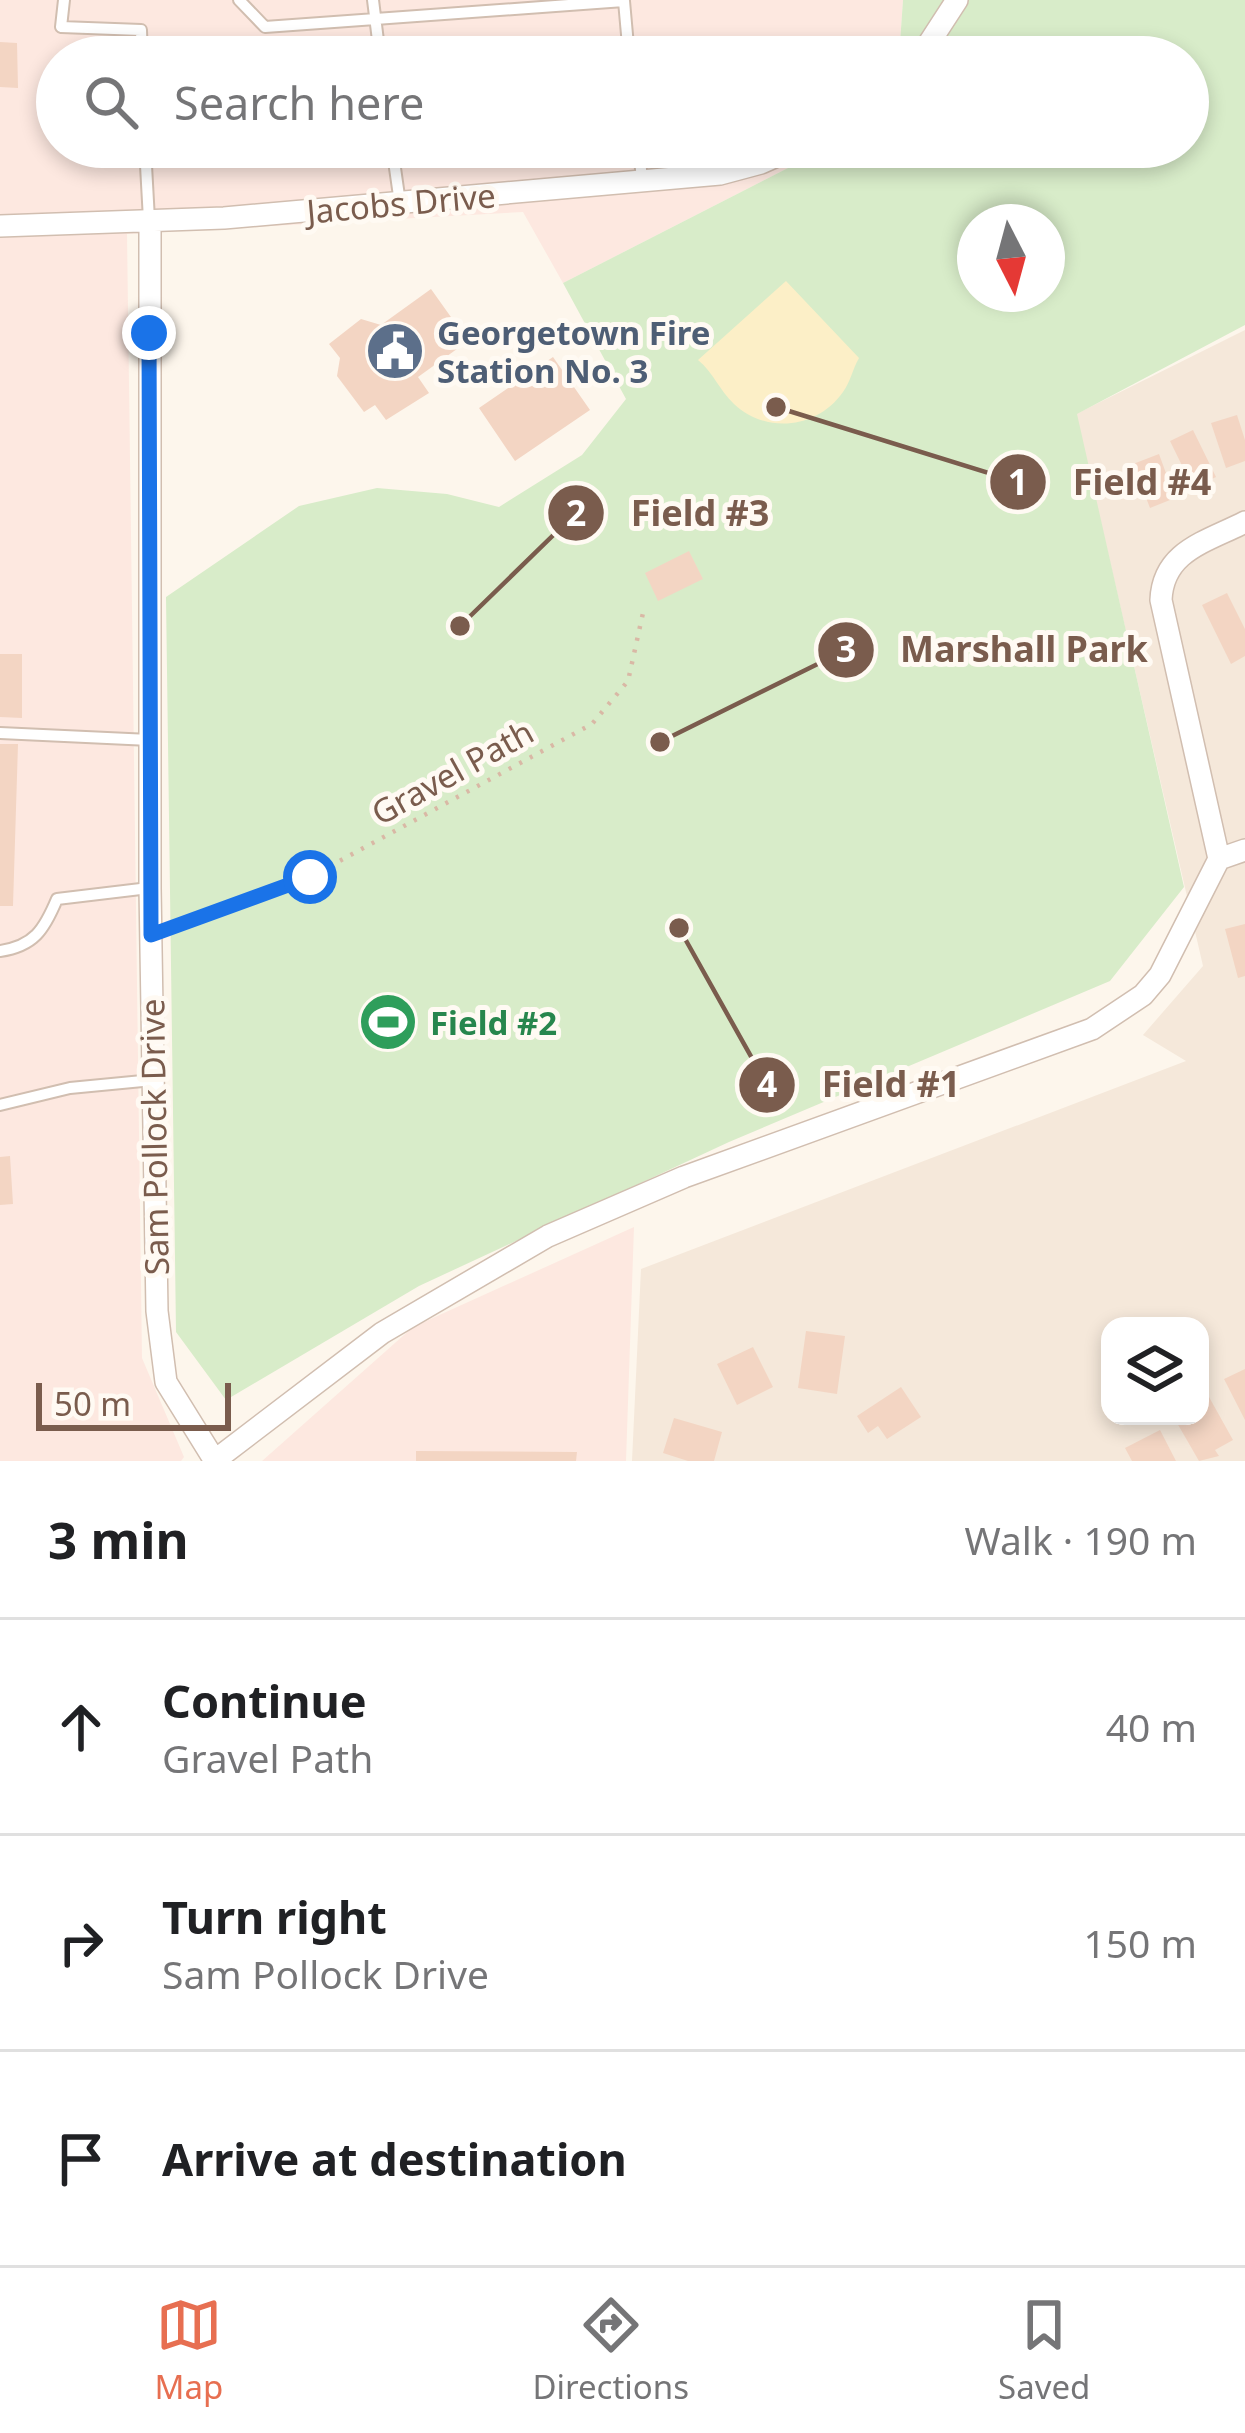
<!DOCTYPE html>
<meta charset="utf-8">
<style>
body{margin:0;font-family:"Noto Sans",sans-serif;background:#f2f2f2;color:#202124}
.controls{position:absolute;right:36px;bottom:36px;display:grid;overflow:hidden;border-radius:24px;box-shadow:0 6px 18px #0003}
.controls button{width:108px;height:108px;display:grid;place-items:center;padding:0;border:0;border-bottom:3px solid #e0e0e0;background:#fff;color:#202124;font:60px sans-serif}
.compass{position:absolute;left:957px;top:204px;width:108px;height:108px;border-radius:50%;background:#fff;box-shadow:0 6px 18px #0003;rotate:174deg}
.scale{position:absolute;left:36px;bottom:30px;width:195px;box-sizing:border-box;padding-left:12px;border:6px solid #7a5c4d;border-top:0;font-size:33px;line-height:42px;white-space:nowrap;color:#7a5c4d;-webkit-text-stroke:9px #fffaf3;paint-order:stroke}
.stop{position:absolute;width:36px;height:36px;margin:-27px;border:9px solid #1a73e8;border-radius:50%;background:#fff}
.stop.end{background:#1a73e8;border-color:#fff;box-shadow:0 3px 12px #0008}
.list{margin:0;padding:0;list-style:none}
h2{display:flex;justify-content:space-between;align-items:center;height:156px;margin:0;padding:0 48px;font-size:51px}
h2 small{font-size:39px;font-weight:400;color:#757577}
.list li{display:grid;grid-template-columns:78px 1fr auto;gap:36px;align-items:center;box-sizing:border-box;height:216px;padding:0 48px;border-top:3px solid #e0e0e0}
.list b{display:block;font-size:45px;white-space:nowrap}
.list p{margin:0;font-size:39px;white-space:nowrap;color:#757577}
.list em{font-size:39px;font-style:normal;color:#757577}
.icon{flex:none;width:66px;height:66px;fill:none;stroke:currentColor;stroke-width:2;stroke-linecap:round;stroke-linejoin:round}
.map{position:relative;flex:none;width:1245px;height:1461px;overflow:hidden}
.search{position:absolute;background:#fff;box-shadow:0 6px 18px #0003;left:36px;right:36px;top:36px;height:132px;display:flex;align-items:center;gap:30px;box-sizing:border-box;padding:0 42px;border-radius:66px;color:#757577;font-size:45px}
.sheet{height:804px;background:#fff}
nav{display:flex;justify-content:space-around;align-items:center;box-sizing:border-box;height:168px;border-top:3px solid #e0e0e0;background:#fff;font-size:33px;color:#757577}
nav a{display:grid;justify-items:center;gap:6px}
nav .on{color:#e76f51}
.map>svg:first-child{display:block}
.residential{fill:#f5e8da;fill-rule:evenodd}
.commercial{fill:#fde8e0}
.green{fill:#d8ecc9;fill-rule:evenodd}
.sand{fill:#fcefc7}
.building{fill:#f3d5c3}
.lines{fill:none;stroke-linecap:round;stroke-linejoin:round}
.service-casing{stroke:#d1beb0;stroke-width:14}
.minor-casing{stroke:#d1beb0;stroke-width:24}
.path{stroke:#d9b8a5;stroke-width:4.5;stroke-dasharray:3 9;stroke-linecap:butt}
.service{stroke:#fff;stroke-width:10}
.minor{stroke:#fff;stroke-width:21}
.route{stroke:#1a73e8;stroke-width:15}
.labels{text-anchor:middle;dominant-baseline:central;stroke-width:10;stroke-linejoin:round;paint-order:stroke}
.street-label{font-size:33px;fill:#7a5c4d;stroke:#fffaf3}
.service-label{font-size:33px;font-weight:bold;fill:#4e5e75;stroke:#fffaf3;text-anchor:start}
.leisure-label{font-size:33px;font-weight:bold;fill:#27864d;stroke:#fffaf3;text-anchor:start}
.leader{fill:none;stroke:#7a5c4d;stroke-width:4.5}
.callout-dot{fill:#7a5c4d;stroke:#fffaf3;stroke-width:4.5}
.mark-label{font-size:36px;text-anchor:middle;font-weight:bold;fill:#fff}
.callout-label{font-size:36px;text-anchor:middle;font-weight:bold;fill:#7a5c4d;stroke:#fffaf3;stroke-width:10;stroke-linejoin:round;paint-order:stroke}
</style>
<div class="map">
<svg width="1245" height="1461" viewBox="0 0 1245 1461">
<rect width="100%" height="100%" fill="#fdf6ec"/>
<path class="residential" d="M 1245,330 L 1245,1461 L 632,1461 L 641,1269 L 1186,1061 L 1143,1035 L 1203,966 L 1076,414 ZM 1110,1326 L 1200,1326 L 1200,1416 L 1110,1416 Z"/>
<path class="commercial" d="M 0,0 L 903,0 L 899,57 L 57,57 L 57,147 L 829,147 L 563,283 L 523,212 L 127,234 L 142,1358 L 184,1457 L 181,1461 L 0,1461 Z
M 634,1227 L 626,1461 L 262,1461 L 413,1327 Z"/>
<path class="green" d="M 903,0 L 1245,0 L 1245,325 L 1077,414 L 1184,887 L 1110,981 L 729,1142 L 419,1286 L 226,1400 L 176,1332 L 166,597 L 299,506 L 377,488 L 447,494 L 499,507 L 582,455 L 626,399 L 563,283 L 829,147 L 1188,147 L 1188,57 L 899,57 ZM 975,222 L 1047,222 L 1047,294 L 975,294 Z"/>
<path class="sand" d="M 786,281 L 859,358 C 853,368 850,383 843,392 C 817,429 766,434 734,404 C 719,390 714,373 698,360 Z"/>
<path class="building" d="M 0,42 L 17,43 L 18,88 L 0,87 Z
M 431,289 L 468,341 L 418,377 L 429,393 L 386,420 L 375,405 L 364,412 L 337,376 L 340,358 L 329,344 L 361,319 L 381,325 Z
M 553,357 L 590,410 L 515,461 L 479,408 Z
M 1237,415 L 1245,440 L 1245,461 L 1226,468 L 1211,423 Z
M 1193,430 L 1216,477 L 1193,488 L 1170,441 Z
M 1159,454 L 1175,498 L 1150,508 L 1133,464 Z
M 689,551 L 703,579 L 658,601 L 645,573 Z
M 1227,593 L 1245,629 L 1245,656 L 1231,664 L 1202,605 Z
M 0,654 L 22,654 L 22,718 L 0,717 Z
M 0,744 L 18,744 L 13,906 L 0,906 Z
M 1245,924 L 1245,976 L 1238,978 L 1225,929 Z
M 10,1156 L 13,1204 L 0,1205 L 0,1157 Z
M 806,1331 L 845,1336 L 837,1394 L 798,1388 Z
M 753,1347 L 773,1387 L 737,1405 L 717,1364 Z
M 1245,1369 L 1245,1420 L 1224,1379 Z
M 901,1387 L 921,1417 L 887,1439 L 878,1426 L 868,1433 L 857,1416 Z
M 1209,1397 L 1233,1440 L 1215,1450 L 1219,1456 L 1199,1461 L 1173,1416 L 1200,1416 L 1200,1401 Z
M 674,1418 L 722,1432 L 714,1461 L 688,1461 L 663,1453 Z
M 1160,1430 L 1176,1461 L 1132,1461 L 1125,1448 Z
M 416,1451 L 577,1452 L 576,1461 L 416,1461 Z"/>
<g class="lines">
<defs>
<path id="service" d="M 64,0 L 61,27 L 141,30 L 142,57
M 239,0 L 265,27 L 624,1 L 629,57
M 373,0 L 380,57
M 145,147 L 149,220
M 392,147 L 400,203
M 639,147 L 642,181
M 0,733 L 150,740
M 0,951 C 34,946 44,930 57,899 L 149,888
M 0,1105 L 70,1088 L 153,1080"/>
<path id="minor" d="M 920,57 L 957,0
M 150,223 L 150,888 L 157,1311 L 166,1382 L 215,1461
M 0,226 L 224,218 L 720,174 L 761,163 L 797,147
M 1219,859 L 1161,600 C 1163,551 1206,542 1245,522
M 214,1461 L 382,1333 L 548,1236 L 684,1177 L 1092,1029 L 1143,995 L 1160,975 L 1219,859 L 1245,850"/>
</defs>
<use href="#service" class="service-casing"/>
<use href="#minor" class="minor-casing"/>
<path class="path" d="M 173,927 L 310,877 L 592,724 L 628,681 L 643,613"/>
<use href="#service" class="service"/>
<use href="#minor" class="minor"/>
</g>
<g class="lines">
<path class="route" d="M 149,333 L 151,935 L 310,877"/>
</g>
<defs>
<symbol id="civic-disc" viewBox="-11 -11 22 22"><circle r="9.5" fill="#5c6f8a" stroke="#fffaf3"/><path d="M-.6-6.5H3V-4.5H.6V-3L4-1V1h2V6H-6V1h2V-1L-.6-3ZM-1.2 2.5V6h2.4V2.5Z" fill="#fff"/></symbol>
<symbol id="stadium-disc" viewBox="-11 -11 22 22"><circle r="9.5" fill="#2e9e5b" stroke="#fffaf3"/><path d="M0-5a6.5 5 0 1 0 0 10a6.5 5 0 1 0 0-10ZM-3.5-1.8h7v3.6h-7Z" fill="#fff"/></symbol>
</defs>
<g fill-rule="evenodd">
<use href="#civic-disc" x="362" y="318" width="66" height="66"/>
<use href="#stadium-disc" x="355" y="989" width="66" height="66"/>
</g>
<g class="labels">
<g class="street-label">
<text transform="translate(401 203) rotate(-5)">Jacobs Drive</text>
<text transform="translate(452 772) rotate(-29)">Gravel Path</text>
<text transform="translate(154 1137) rotate(-91)">Sam Pollock Drive</text>
</g>
<g class="service-label">
<text x="437" y="332">Georgetown Fire<tspan x="437" dy="38">Station No. 3</tspan></text>
</g>
<g class="leisure-label">
<text x="430" y="1022">Field #2</text>
</g>
</g>
<path class="leader" d="M776 407L1018 482M460 626L576 513M660 742L846 650M679 928L767 1085"/>
<g class="callout-dot">
<circle cx="776" cy="407" r="12"/>
<circle cx="460" cy="626" r="12"/>
<circle cx="660" cy="742" r="12"/>
<circle cx="679" cy="928" r="12"/>
<circle cx="1018" cy="482" r="30"/>
<circle cx="576" cy="513" r="30"/>
<circle cx="846" cy="650" r="30"/>
<circle cx="767" cy="1085" r="30"/>
</g>
<g class="mark-label">
<text x="1018" y="495">1</text>
<text x="576" y="526">2</text>
<text x="846" y="662">3</text>
<text x="767" y="1097">4</text>
</g>
<g class="callout-label">
<text x="1142" y="495">Field #4</text>
<text x="700" y="526">Field #3</text>
<text x="1024" y="662">Marshall Park</text>
<text x="891" y="1097">Field #1</text>
</g>
</svg>
<div class="controls">
<button><svg class="icon" aria-label="layers" viewBox="0 0 24 24"><path d="M12 4l9 5-9 5-9-5zM3 14l9 5 9-5"/></svg></button>
</div>
<svg class="compass" viewBox="-18 -18 36 36"><path d="M0-13l5 13h-10z" fill="#e53935"/><path d="M0 13l5-13h-10z" fill="#757577"/></svg>
<div class="scale">50 m</div>
<div class="stop" style="left:310px;top:877px"></div>
<div class="stop end" style="left:149px;top:333px"></div>
<div class="search"><svg class="icon" aria-label="search" viewBox="0 0 24 24"><circle cx="10" cy="10" r="6"/><path d="M15 15l6 6"/></svg>Search here</div>
</div>
<section class="sheet">
<h2>3 min<small>Walk · 190 m</small></h2>
<ul class="list">
<li><svg class="icon" aria-label="ahead" viewBox="0 0 24 24"><path d="M12 20V5M6 11l6-6 6 6"/></svg><div><b>Continue</b><p>Gravel Path</p></div><em>40 m</em></li>
<li><svg class="icon" aria-label="right" viewBox="0 0 24 24"><path d="M7 20v-9h11M14 6l5 5-5 5"/></svg><div><b>Turn right</b><p>Sam Pollock Drive</p></div><em>150 m</em></li>
<li><svg class="icon" aria-label="arrive" viewBox="0 0 24 24"><path d="M6 21V4h12l-3 4 3 4H6"/></svg><div><b>Arrive at destination</b></div></li>
</ul>
</section>
<nav>
<a class="on"><svg class="icon" aria-label="map" viewBox="0 0 24 24"><path d="M3 6l6-2 6 2 6-2v14l-6 2-6-2-6 2zM9 4v14M15 6v14"/></svg>Map</a>
<a><svg class="icon" aria-label="directions" viewBox="0 0 24 24"><path d="M12 3l9 9-9 9-9-9zM9 14v-3h6M13 9l2 2-2 2"/></svg>Directions</a>
<a><svg class="icon" aria-label="saved" viewBox="0 0 24 24"><path d="M7 4h10v16l-5-4-5 4z"/></svg>Saved</a>
</nav>
